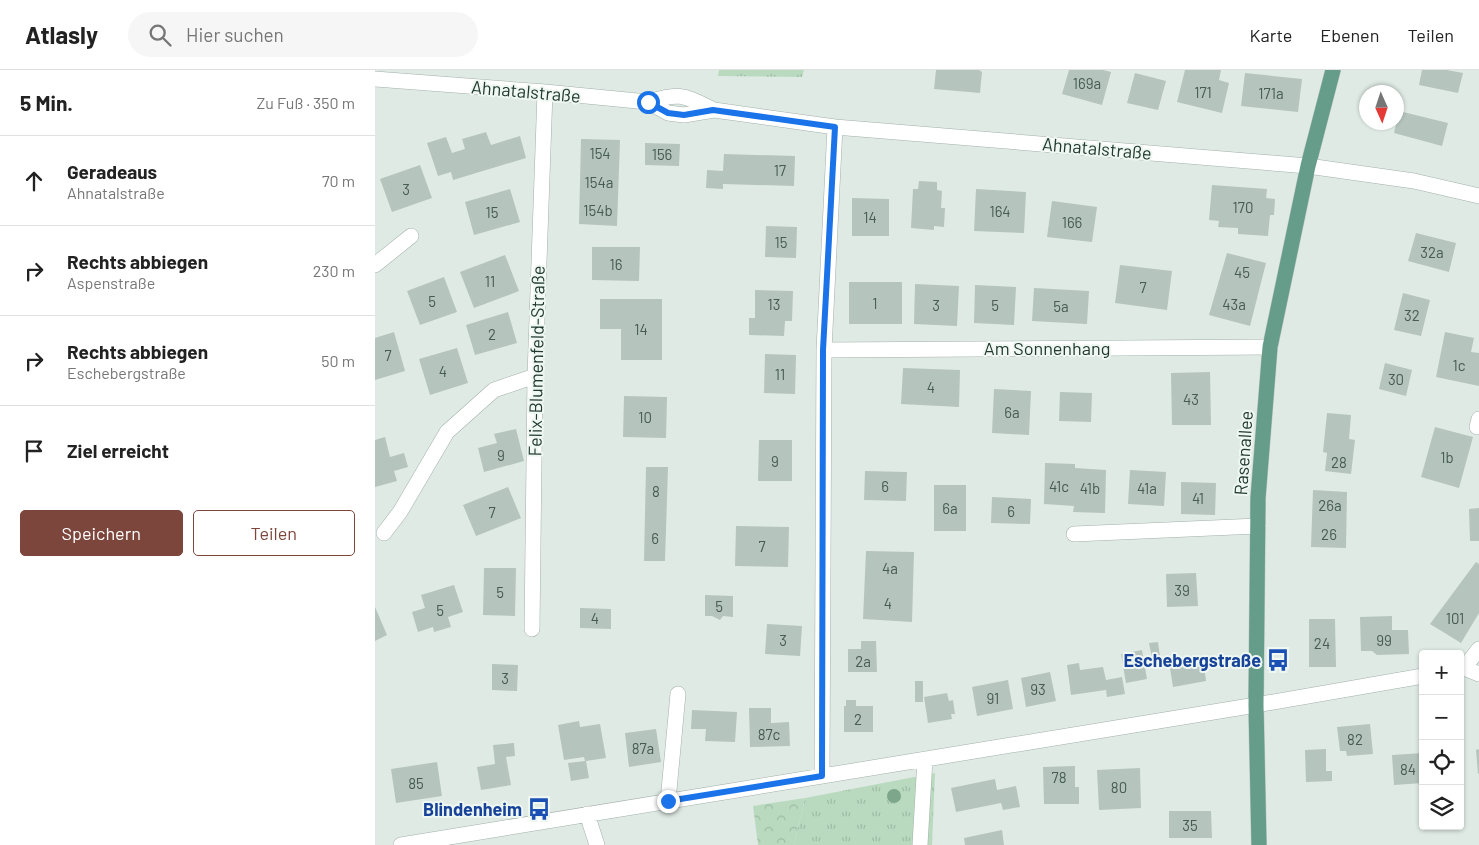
<!DOCTYPE html>
<html lang="de">
<meta charset="utf-8">
<style>
body{margin:0;font-family:Barlow,sans-serif;background:#f6f6f6;color:#222}
.controls{position:absolute;right:15px;bottom:15px;display:grid;overflow:hidden;border-radius:5px;box-shadow:0 1px 4px #0004}
.controls button{width:45px;height:45px;display:grid;place-items:center;padding:0;border:0;border-bottom:1px solid #e0e0e0;background:#fff;color:#222;font:25px sans-serif}
.compass{position:absolute;left:984px;top:15px;width:45px;height:45px;border-radius:50%;background:#fff;box-shadow:0 1px 4px #0004;rotate:177deg}
.stop{position:absolute;width:15px;height:15px;margin:-11px;border:4px solid #1a73e8;border-radius:50%;background:#fff}
.stop.end{background:#1a73e8;border-color:#fff;box-shadow:0 1px 5px #0008}
.list{margin:0;padding:0;list-style:none}
h2{display:flex;justify-content:space-between;align-items:center;height:65px;margin:0;padding:0 20px;font-size:21px}
h2 small{font-size:16px;font-weight:400;color:#767676}
.list li{display:grid;grid-template-columns:32px 1fr auto;gap:15px;align-items:center;box-sizing:border-box;height:90px;padding:0 20px;border-top:1px solid #e0e0e0}
.list b{display:block;font-size:19px;white-space:nowrap}
.list p{margin:0;font-size:16px;white-space:nowrap;color:#767676}
.list em{font-size:16px;font-style:normal;color:#767676}
.actions{display:flex;gap:10px;padding:15px 20px}
.actions a{flex:1;padding:11px 0;border:1px solid #7c463c;border-radius:5px;text-align:center;font-size:18px;color:#7c463c}
.actions .main{background:#7c463c;color:#fff}
.icon{flex:none;width:28px;height:28px;fill:none;stroke:currentColor;stroke-width:2;stroke-linecap:round;stroke-linejoin:round}
.map{position:relative;flex:none;width:1104px;height:775px;overflow:hidden}
header{display:flex;align-items:center;gap:30px;box-sizing:border-box;height:70px;padding:0 25px;background:#fff;border-bottom:1px solid #e0e0e0}
header strong{font-size:24px}
nav{display:flex;gap:28px;margin-inline-start:auto;font-size:18px}
.search{width:350px;height:45px;background:#f6f6f6;display:flex;align-items:center;gap:12px;box-sizing:border-box;padding:0 18px;border-radius:28px;color:#767676;font-size:19px}
main{display:flex}
aside{flex:1;background:#fff}
.map>svg:first-child{display:block}
.grass{fill:url(#grass-tufts)}
.forest{fill:url(#forest-crowns)}
.building{fill:#b5c4bd}
.lines{fill:none;stroke-linecap:round;stroke-linejoin:round}
.minor-casing{stroke:#a2b1aa;stroke-width:16}
.major-casing{stroke:#bcc4c1;stroke-width:16}
.minor{stroke:#fff;stroke-width:15}
.major{stroke:#669d8a;stroke-width:15}
.tree{fill:#7da68a}
.route{stroke:#1a73e8;stroke-width:6}
.labels{text-anchor:middle;dominant-baseline:central;stroke-width:4;stroke-linejoin:round;paint-order:stroke}
.number-label{font-size:15px;fill:#465c53}
.street-label{font-size:18px;fill:#213930;stroke:#eff7f2}
.transit-label{font-size:18px;font-weight:bold;fill:#164399;stroke:#eff7f2;text-anchor:end}
</style>
<header>
<strong>Atlasly</strong>
<div class="search"><svg class="icon" aria-label="search" viewBox="0 0 24 24"><circle cx="10" cy="10" r="6"/><path d="M15 15l6 6"/></svg>Hier suchen</div>
<nav><a>Karte</a><a>Ebenen</a><a>Teilen</a></nav>
</header>
<main>
<aside>
<h2>5 Min.<small>Zu Fuß · 350 m</small></h2>
<ul class="list">
<li><svg class="icon" aria-label="ahead" viewBox="0 0 24 24"><path d="M12 20V5M6 11l6-6 6 6"/></svg><div><b>Geradeaus</b><p>Ahnatalstraße</p></div><em>70 m</em></li>
<li><svg class="icon" aria-label="right" viewBox="0 0 24 24"><path d="M7 20v-9h11M14 6l5 5-5 5"/></svg><div><b>Rechts abbiegen</b><p>Aspenstraße</p></div><em>230 m</em></li>
<li><svg class="icon" aria-label="right" viewBox="0 0 24 24"><path d="M7 20v-9h11M14 6l5 5-5 5"/></svg><div><b>Rechts abbiegen</b><p>Eschebergstraße</p></div><em>50 m</em></li>
<li><svg class="icon" aria-label="arrive" viewBox="0 0 24 24"><path d="M6 21V4h12l-3 4 3 4H6"/></svg><div><b>Ziel erreicht</b></div></li>
</ul>
<div class="actions"><a class="main">Speichern</a><a>Teilen</a></div>
</aside>
<div class="map">
<svg width="1104" height="775" viewBox="0 0 1104 775">
<defs>
<pattern id="grass-tufts" width="24" height="20" patternUnits="userSpaceOnUse" patternTransform="scale(1.25)"><rect width="24" height="20" fill="#b9dabf"/><path d="M3 7l-1-3M5 7V3M7 7l1-3M15 17l-1-3M17 17v-4M19 17l1-3" fill="none" stroke="#9fbca4"/></pattern>
<pattern id="forest-crowns" width="20" height="18" patternUnits="userSpaceOnUse" patternTransform="scale(1.25)"><rect width="20" height="18" fill="#b9dabf"/><path d="M2 6a3 3 0 1 1 6 0M12 15a3 3 0 1 1 6 0" fill="none" stroke="#9fbca4"/></pattern>
</defs>
<rect width="100%" height="100%" fill="#dfeae4"/>
<path class="grass" d="M 344,0 L 429,0 L 427,7 L 343,6 Z
M 560,703 L 557,775 L 419,775 L 430,728 Z"/>
<path class="forest" d="M 430,728 L 419,775 L 383,775 L 378,736 Z"/>
<path class="building" d="M 561,0 L 604,0 L 607,2 L 605,23 L 559,19 Z
M 694,0 L 728,0 L 736,2 L 727,35 L 687,24 Z
M 810,0 L 846,0 L 844,10 L 854,13 L 847,43 L 802,32 Z
M 1047,0 L 1072,0 L 1088,3 L 1083,23 L 1044,15 Z
M 760,3 L 791,11 L 783,40 L 752,33 Z
M 870,3 L 927,9 L 923,42 L 866,36 Z
M 1024,41 L 1073,53 L 1067,76 L 1019,63 Z
M 111,62 L 116,75 L 145,66 L 151,88 L 78,110 L 76,102 L 63,106 L 52,73 L 71,67 L 77,83 L 90,79 L 87,69 Z
M 206,69 L 245,70 L 242,156 L 204,154 Z
M 270,73 L 305,74 L 304,96 L 270,95 Z
M 349,84 L 420,86 L 419,116 L 348,114 L 348,119 L 331,118 L 332,100 L 348,101 Z
M 45,95 L 57,128 L 17,142 L 5,109 Z
M 544,111 L 562,112 L 562,120 L 567,121 L 566,138 L 570,138 L 569,157 L 559,156 L 559,160 L 536,158 L 538,119 L 543,119 Z
M 837,115 L 892,119 L 891,128 L 900,129 L 899,145 L 895,145 L 893,166 L 863,164 L 863,158 L 843,157 L 844,151 L 834,150 Z
M 135,119 L 145,152 L 99,165 L 90,132 Z
M 601,119 L 651,122 L 649,163 L 599,161 Z
M 477,128 L 514,129 L 514,166 L 477,166 Z
M 677,131 L 722,137 L 717,172 L 672,167 Z
M 391,156 L 422,157 L 421,188 L 390,187 Z
M 1041,163 L 1081,173 L 1074,202 L 1033,191 Z
M 217,177 L 265,177 L 264,211 L 217,210 Z
M 852,183 L 891,193 L 875,256 L 834,245 Z
M 130,185 L 144,221 L 99,238 L 85,202 Z
M 745,195 L 797,201 L 792,240 L 740,233 Z
M 69,207 L 82,242 L 45,255 L 32,221 Z
M 474,212 L 527,212 L 527,254 L 474,254 Z
M 540,214 L 584,216 L 582,256 L 539,254 Z
M 600,215 L 641,217 L 639,255 L 599,253 Z
M 659,218 L 714,221 L 712,254 L 657,251 Z
M 380,220 L 418,221 L 417,251 L 410,251 L 409,266 L 374,265 L 374,248 L 380,248 Z
M 1028,223 L 1055,230 L 1046,266 L 1019,260 Z
M 225,229 L 287,229 L 287,290 L 246,290 L 246,259 L 225,259 Z
M 133,242 L 142,273 L 100,285 L 91,255 Z
M 19,262 L 30,301 L 0,310 L 0,268 Z
M 1070,262 L 1099,268 L 1096,282 L 1104,283 L 1104,316 L 1061,307 Z
M 82,278 L 93,313 L 55,325 L 44,289 Z
M 390,284 L 421,285 L 420,324 L 389,323 Z
M 1010,293 L 1037,300 L 1031,326 L 1004,319 Z
M 528,298 L 585,300 L 584,337 L 526,334 Z
M 835,302 L 836,355 L 797,355 L 796,303 Z
M 619,319 L 656,321 L 654,365 L 617,363 Z
M 685,322 L 717,323 L 716,352 L 684,351 Z
M 249,326 L 292,327 L 291,368 L 248,367 Z
M 952,343 L 976,345 L 974,369 L 980,370 L 976,404 L 950,401 L 952,383 L 948,382 Z
M 1060,357 L 1098,367 L 1084,418 L 1046,407 Z
M 141,359 L 149,391 L 109,402 L 103,378 L 122,373 L 119,364 Z
M 10,367 L 15,387 L 29,383 L 33,397 L 19,401 L 22,411 L 0,417 L 0,370 Z
M 384,370 L 417,370 L 417,411 L 383,411 Z
M 670,393 L 700,394 L 700,398 L 731,400 L 730,443 L 698,442 L 699,436 L 669,434 Z
M 271,397 L 293,397 L 290,491 L 269,491 Z
M 755,400 L 791,402 L 789,436 L 753,434 Z
M 490,401 L 532,402 L 531,431 L 489,430 Z
M 806,412 L 841,413 L 840,445 L 806,444 Z
M 559,415 L 591,415 L 591,461 L 559,461 Z
M 133,417 L 146,448 L 101,466 L 88,435 Z
M 938,420 L 972,422 L 971,478 L 936,477 Z
M 617,427 L 656,429 L 655,454 L 616,453 Z
M 1104,438 L 1104,471 L 1095,471 L 1094,439 Z
M 361,456 L 414,457 L 413,497 L 360,496 Z
M 491,481 L 539,482 L 537,552 L 488,549 Z
M 1101,492 L 1104,494 L 1104,543 L 1086,573 L 1055,554 Z
M 109,498 L 141,498 L 140,546 L 108,545 Z
M 821,503 L 823,536 L 792,537 L 791,504 Z
M 79,515 L 88,542 L 73,547 L 76,557 L 59,562 L 58,557 L 43,562 L 37,542 L 50,538 L 46,525 Z
M 330,525 L 358,526 L 358,547 L 348,546 L 345,550 L 337,546 L 330,546 Z
M 0,537 L 12,565 L 0,571 Z
M 205,538 L 236,539 L 236,559 L 205,558 Z
M 1017,546 L 1017,560 L 1033,560 L 1034,584 L 1002,585 L 997,581 L 986,581 L 985,547 Z
M 934,549 L 960,549 L 961,597 L 934,597 Z
M 392,554 L 427,556 L 425,586 L 390,584 Z
M 486,571 L 501,571 L 502,602 L 473,602 L 473,579 L 486,579 Z
M 783,572 L 785,587 L 777,588 L 774,573 Z
M 767,580 L 772,609 L 751,613 L 746,584 Z
M 828,587 L 831,611 L 798,617 L 794,592 Z
M 704,593 L 705,600 L 728,597 L 731,610 L 747,607 L 750,624 L 732,627 L 731,620 L 696,625 L 692,595 Z
M 117,594 L 143,595 L 142,621 L 117,620 Z
M 675,602 L 681,631 L 651,637 L 646,608 Z
M 633,610 L 638,639 L 602,646 L 597,617 Z
M 540,611 L 548,611 L 548,632 L 540,632 Z
M 572,623 L 574,631 L 578,630 L 580,644 L 576,644 L 577,649 L 553,653 L 549,627 Z
M 471,630 L 481,630 L 481,636 L 498,636 L 498,662 L 469,662 L 469,636 L 471,636 Z
M 374,638 L 396,638 L 396,653 L 414,652 L 415,676 L 375,677 Z
M 317,640 L 362,642 L 360,672 L 330,671 L 331,659 L 316,659 Z
M 204,651 L 205,657 L 225,654 L 231,688 L 211,691 L 214,708 L 196,711 L 193,693 L 210,691 L 209,687 L 189,690 L 183,655 Z
M 995,654 L 998,684 L 972,686 L 971,681 L 965,681 L 962,657 Z
M 281,659 L 286,692 L 254,697 L 250,663 Z
M 139,673 L 140,686 L 131,687 L 136,715 L 106,720 L 102,697 L 120,694 L 118,675 Z
M 951,679 L 951,701 L 957,701 L 957,711 L 931,712 L 930,680 Z
M 1104,679 L 1104,703 L 1103,704 L 1101,680 Z
M 1048,683 L 1048,713 L 1019,715 L 1017,685 Z
M 62,692 L 67,726 L 21,733 L 16,699 Z
M 700,696 L 700,717 L 704,717 L 704,734 L 669,734 L 668,697 Z
M 765,698 L 766,738 L 724,740 L 722,700 Z
M 620,709 L 622,720 L 641,716 L 645,737 L 628,740 L 626,733 L 581,742 L 576,718 Z
M 794,741 L 836,741 L 837,768 L 794,768 Z
M 627,760 L 629,775 L 590,775 L 589,768 Z"/>
<g class="lines">
<defs>
<path id="minor" d="M 0,9 L 170,22 L 273,32 L 293,43 L 309,45 L 339,40 L 460,57 L 933,96 L 1039,111 L 1104,126
M 273,32 C 306,22 308,25 339,40
M 0,195 L 36,166
M 449,280 L 895,277
M 1102,357 L 1104,349
M 9,463 L 25,442 L 72,362 L 119,320 L 160,306
M 699,464 L 883,456
M 157,559 L 160,306 L 170,22
M 1089,598 L 1104,604
M 1085,599 L 1089,598 L 1104,579
M 447,706 L 449,280 L 460,57
M 293,731 L 303,624
M 212,744 L 222,775
M 26,775 L 881,635 L 1048,606
M 545,775 L 550,689"/>
<path id="major" d="M 884,775 L 881,635 L 883,428 L 895,277 L 933,96 L 958,0"/>
</defs>
<use href="#minor" class="minor-casing"/>
<use href="#major" class="major-casing"/>
<use href="#minor" class="minor"/>
<use href="#major" class="major"/>
</g>
<circle class="tree" cx="519" cy="726" r="7"/>
<g class="lines">
<path class="route" d="M 273,32 L 293,43 L 309,45 L 338,40 L 460,57 L 448,280 L 447,706 L 293,731"/>
</g>
<defs>
<symbol id="bus-bare" viewBox="-9 -9 18 18"><path d="M-5-6H5V4H4V6H2V4H-2V6H-4V4H-5ZM-3.5-4V0h7V-4ZM-3.5 1.2v1.5H-2V1.2ZM2 1.2v1.5H3.5V1.2Z" fill="#1a4fb4" stroke="#eff7f2" stroke-width="2.5" paint-order="stroke"/></symbol>
</defs>
<g fill-rule="evenodd">
<use href="#bus-bare" x="887" y="574" width="32" height="32"/>
<use href="#bus-bare" x="148" y="723" width="32" height="32"/>
</g>
<g class="labels">
<g class="number-label">
<text x="712" y="13">169a</text>
<text x="828" y="22">171</text>
<text x="896" y="23">171a</text>
<text x="225" y="83">154</text>
<text x="287" y="84">156</text>
<text x="405" y="100">17</text>
<text x="224" y="112">154a</text>
<text x="31" y="119">3</text>
<text x="868" y="137">170</text>
<text x="223" y="140">154b</text>
<text x="625" y="141">164</text>
<text x="117" y="142">15</text>
<text x="495" y="147">14</text>
<text x="697" y="152">166</text>
<text x="406" y="172">15</text>
<text x="1057" y="182">32a</text>
<text x="241" y="194">16</text>
<text x="867" y="202">45</text>
<text x="115" y="211">11</text>
<text x="768" y="217">7</text>
<text x="57" y="231">5</text>
<text x="500" y="233">1</text>
<text x="399" y="234">13</text>
<text x="859" y="234">43a</text>
<text x="561" y="235">3</text>
<text x="620" y="235">5</text>
<text x="686" y="236">5a</text>
<text x="1037" y="245">32</text>
<text x="266" y="259">14</text>
<text x="117" y="264">2</text>
<text x="13" y="285">7</text>
<text x="1084" y="295">1c</text>
<text x="68" y="301">4</text>
<text x="405" y="304">11</text>
<text x="1021" y="309">30</text>
<text x="556" y="317">4</text>
<text x="816" y="329">43</text>
<text x="637" y="342">6a</text>
<text x="270" y="347">10</text>
<text x="126" y="385">9</text>
<text x="1072" y="387">1b</text>
<text x="400" y="391">9</text>
<text x="964" y="392">28</text>
<text x="510" y="416">6</text>
<text x="684" y="416">41c</text>
<text x="715" y="418">41b</text>
<text x="772" y="418">41a</text>
<text x="281" y="421">8</text>
<text x="823" y="428">41</text>
<text x="955" y="435">26a</text>
<text x="575" y="438">6a</text>
<text x="636" y="441">6</text>
<text x="117" y="442">7</text>
<text x="954" y="464">26</text>
<text x="280" y="468">6</text>
<text x="387" y="476">7</text>
<text x="515" y="498">4a</text>
<text x="807" y="520">39</text>
<text x="125" y="522">5</text>
<text x="513" y="533">4</text>
<text x="344" y="536">5</text>
<text x="65" y="540">5</text>
<text x="220" y="548">4</text>
<text x="1080" y="548">101</text>
<text x="408" y="570">3</text>
<text x="1009" y="570">99</text>
<text x="947" y="573">24</text>
<text x="488" y="591">2a</text>
<text x="130" y="608">3</text>
<text x="663" y="619">93</text>
<text x="618" y="628">91</text>
<text x="483" y="649">2</text>
<text x="394" y="664">87c</text>
<text x="980" y="669">82</text>
<text x="268" y="678">87a</text>
<text x="1033" y="699">84</text>
<text x="684" y="707">78</text>
<text x="41" y="713">85</text>
<text x="744" y="717">80</text>
<text x="815" y="755">35</text>
</g>
<g class="street-label">
<text transform="translate(151 21) rotate(5)">Ahnatalstraße</text>
<text transform="translate(722 78) rotate(5)">Ahnatalstraße</text>
<text x="672" y="278">Am Sonnenhang</text>
<text transform="translate(161 291) rotate(-89)">Felix-Blumenfeld-Straße</text>
<text transform="translate(868 383) rotate(-86)">Rasenallee</text>
</g>
<g class="transit-label">
<text x="886" y="590">Eschebergstraße</text>
<text x="147" y="739">Blindenheim</text>
</g>
</g>
</svg>
<div class="controls">
<button>+</button>
<button>−</button>
<button><svg class="icon" aria-label="locate" viewBox="0 0 24 24"><circle cx="12" cy="12" r="6"/><path d="M12 2v4M12 18v4M2 12h4M18 12h4"/></svg></button>
<button><svg class="icon" aria-label="layers" viewBox="0 0 24 24"><path d="M12 4l9 5-9 5-9-5zM3 14l9 5 9-5"/></svg></button>
</div>
<svg class="compass" viewBox="-18 -18 36 36"><path d="M0-13l5 13h-10z" fill="#e53935"/><path d="M0 13l5-13h-10z" fill="#767676"/></svg>
<div class="stop" style="left:273px;top:32px"></div>
<div class="stop end" style="left:293px;top:731px"></div>
</div>
</main>
